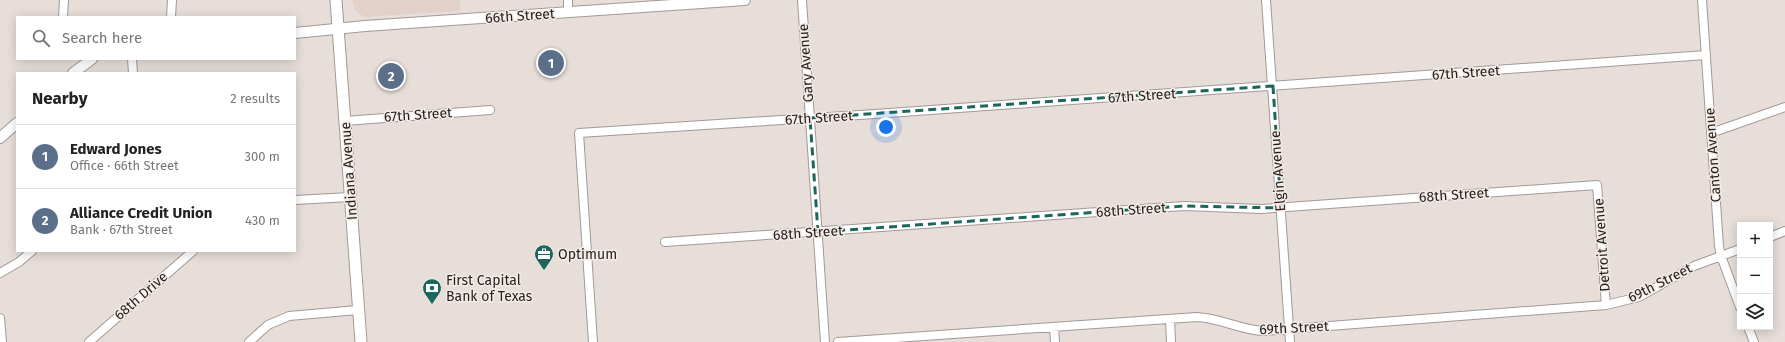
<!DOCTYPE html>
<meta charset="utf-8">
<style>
body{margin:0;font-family:"Fira Sans",sans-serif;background:#f6f6f6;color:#222}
.controls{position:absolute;right:12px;bottom:12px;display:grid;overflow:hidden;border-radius:0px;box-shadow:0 2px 10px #0003}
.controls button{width:36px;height:36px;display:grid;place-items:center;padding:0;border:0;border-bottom:1px solid #e0e0e0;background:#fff;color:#222;font:20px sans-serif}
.you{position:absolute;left:886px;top:127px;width:14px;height:14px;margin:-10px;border:3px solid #fff;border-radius:50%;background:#1a73e8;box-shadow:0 0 0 6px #1a73e833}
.badge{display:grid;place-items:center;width:26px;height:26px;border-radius:50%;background:#b45309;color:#fff;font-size:13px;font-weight:700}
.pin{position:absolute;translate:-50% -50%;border:2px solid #fff;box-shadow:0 1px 4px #0006}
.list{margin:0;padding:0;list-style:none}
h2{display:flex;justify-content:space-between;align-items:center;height:52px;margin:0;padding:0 16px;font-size:17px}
h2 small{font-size:13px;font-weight:400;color:#767676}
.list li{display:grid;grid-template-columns:26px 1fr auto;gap:12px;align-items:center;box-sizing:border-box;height:64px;padding:0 16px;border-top:1px solid #e0e0e0}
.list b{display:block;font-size:15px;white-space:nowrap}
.list p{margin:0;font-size:13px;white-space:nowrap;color:#767676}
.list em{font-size:13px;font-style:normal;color:#767676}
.icon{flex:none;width:22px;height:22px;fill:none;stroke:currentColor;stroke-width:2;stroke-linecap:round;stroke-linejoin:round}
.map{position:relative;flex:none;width:1785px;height:342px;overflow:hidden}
.search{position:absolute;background:#fff;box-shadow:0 2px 10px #0003;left:16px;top:16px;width:280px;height:44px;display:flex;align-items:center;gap:10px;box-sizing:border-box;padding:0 14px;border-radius:0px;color:#767676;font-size:15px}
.panel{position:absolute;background:#fff;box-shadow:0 2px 10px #0003;left:16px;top:72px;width:280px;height:180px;border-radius:0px}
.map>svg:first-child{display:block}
.built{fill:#e2d1c8}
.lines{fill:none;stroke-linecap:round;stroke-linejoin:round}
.minor-casing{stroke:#a29995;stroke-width:10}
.tertiary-casing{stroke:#a29995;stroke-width:12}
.secondary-casing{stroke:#a29995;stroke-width:13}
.minor{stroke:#fff;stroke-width:8}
.tertiary{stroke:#fff;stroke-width:10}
.secondary{stroke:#fff;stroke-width:11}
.marked{fill:none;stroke:#1d665c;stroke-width:3;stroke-dasharray:8 5;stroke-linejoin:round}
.labels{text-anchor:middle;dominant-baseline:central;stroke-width:3;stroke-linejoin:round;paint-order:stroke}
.street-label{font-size:14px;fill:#221f1d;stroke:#f4ebe6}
.poi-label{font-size:14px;fill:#221f1d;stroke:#f4ebe6;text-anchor:start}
</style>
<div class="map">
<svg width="1785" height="342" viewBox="0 0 1785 342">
<rect width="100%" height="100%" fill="#e7ded9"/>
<path class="built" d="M 352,0 L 460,0 L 460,11 L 364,17 L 355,10 Z"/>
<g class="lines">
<defs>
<path id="minor" d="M 568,0 L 568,12
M 802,0 L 825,342
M 1266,0 L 1290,342
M 1702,0 L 1719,246 L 1721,256 L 1740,307
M 63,17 L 64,0
M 171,17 L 172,0
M 132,59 L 133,73
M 345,121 L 490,110
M 1711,133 L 1785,107
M 295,200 L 350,197
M 1770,237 L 1785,231
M 665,242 L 1184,206 L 1261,209 L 1597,185 L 1606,305
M 0,273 L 19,262 L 32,251
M 0,318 L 2,342
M 1170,319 L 1171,342
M 1054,327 L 1055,342
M 1748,327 L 1754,342
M 89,342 L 193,251
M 249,342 L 268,325 L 289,316 L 358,310
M 593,342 L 579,133 L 875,114 L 1706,55
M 838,342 L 1197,317 C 1220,318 1241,330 1263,331 L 1606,305 L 1639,297 L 1694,266 L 1740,249"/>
<path id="tertiary" d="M 295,33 L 365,26 L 745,0
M 73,73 L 92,59
M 0,138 L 17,123"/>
<path id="secondary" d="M 336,0 L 361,342"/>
</defs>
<use href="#minor" class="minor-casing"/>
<use href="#tertiary" class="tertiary-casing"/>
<use href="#secondary" class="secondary-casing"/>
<use href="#minor" class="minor"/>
<use href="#tertiary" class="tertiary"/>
<use href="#secondary" class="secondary"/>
</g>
<path class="marked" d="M 1273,86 L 1281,208 L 1184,206 L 818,232 L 810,118 Z"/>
<defs>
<symbol id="office-pin" viewBox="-11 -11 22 30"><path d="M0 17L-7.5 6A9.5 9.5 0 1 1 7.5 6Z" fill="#1d665c" stroke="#f4ebe6"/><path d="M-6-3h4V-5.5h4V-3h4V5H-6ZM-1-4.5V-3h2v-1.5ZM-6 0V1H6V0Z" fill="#fff"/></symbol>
<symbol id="bank-pin" viewBox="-11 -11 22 30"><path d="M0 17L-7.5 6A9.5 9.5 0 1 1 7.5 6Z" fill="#1d665c" stroke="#f4ebe6"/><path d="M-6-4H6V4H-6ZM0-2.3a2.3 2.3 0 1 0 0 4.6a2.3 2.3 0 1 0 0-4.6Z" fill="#fff"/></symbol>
</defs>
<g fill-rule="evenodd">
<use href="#office-pin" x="533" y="243" width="22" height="30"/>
<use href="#bank-pin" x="421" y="277" width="22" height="30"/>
</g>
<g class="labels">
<g class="street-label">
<text transform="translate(520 16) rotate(-4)">66th Street</text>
<text transform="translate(806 63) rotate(-94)">Gary Avenue</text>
<text transform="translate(1466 73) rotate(-4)">67th Street</text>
<text transform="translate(1142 96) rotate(-4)">67th Street</text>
<text transform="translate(418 115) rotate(-4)">67th Street</text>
<text transform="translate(819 118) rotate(-4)">67th Street</text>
<text transform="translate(1713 155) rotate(-94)">Canton Avenue</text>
<text transform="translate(349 171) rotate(-94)">Indiana Avenue</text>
<text transform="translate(1278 171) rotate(-94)">Elgin Avenue</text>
<text transform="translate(1454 195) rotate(-4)">68th Street</text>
<text transform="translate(1131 210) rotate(-4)">68th Street</text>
<text transform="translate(808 233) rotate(-4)">68th Street</text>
<text transform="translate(1602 245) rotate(-94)">Detroit Avenue</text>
<text transform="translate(1660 283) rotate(-27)">69th Street</text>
<text transform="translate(141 296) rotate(-41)">68th Drive</text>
<text transform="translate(1294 328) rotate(-3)">69th Street</text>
</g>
<g class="poi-label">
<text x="558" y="254">Optimum</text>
<text x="446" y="280">First Capital<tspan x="446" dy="16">Bank of Texas</tspan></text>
</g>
</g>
</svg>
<div class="controls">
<button>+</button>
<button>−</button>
<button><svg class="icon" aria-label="layers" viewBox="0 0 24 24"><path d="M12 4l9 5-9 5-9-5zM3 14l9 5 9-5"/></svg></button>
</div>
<div class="you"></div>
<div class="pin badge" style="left:551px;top:63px;background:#5c6f8a">1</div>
<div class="pin badge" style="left:391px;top:76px;background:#5c6f8a">2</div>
<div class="search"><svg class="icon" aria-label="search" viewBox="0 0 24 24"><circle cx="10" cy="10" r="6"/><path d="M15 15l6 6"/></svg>Search here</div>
<section class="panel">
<h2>Nearby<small>2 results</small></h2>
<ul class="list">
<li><span class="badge" style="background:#5c6f8a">1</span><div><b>Edward Jones</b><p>Office · 66th Street</p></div><em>300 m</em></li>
<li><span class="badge" style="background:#5c6f8a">2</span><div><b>Alliance Credit Union</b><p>Bank · 67th Street</p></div><em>430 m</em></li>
</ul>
</section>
</div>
